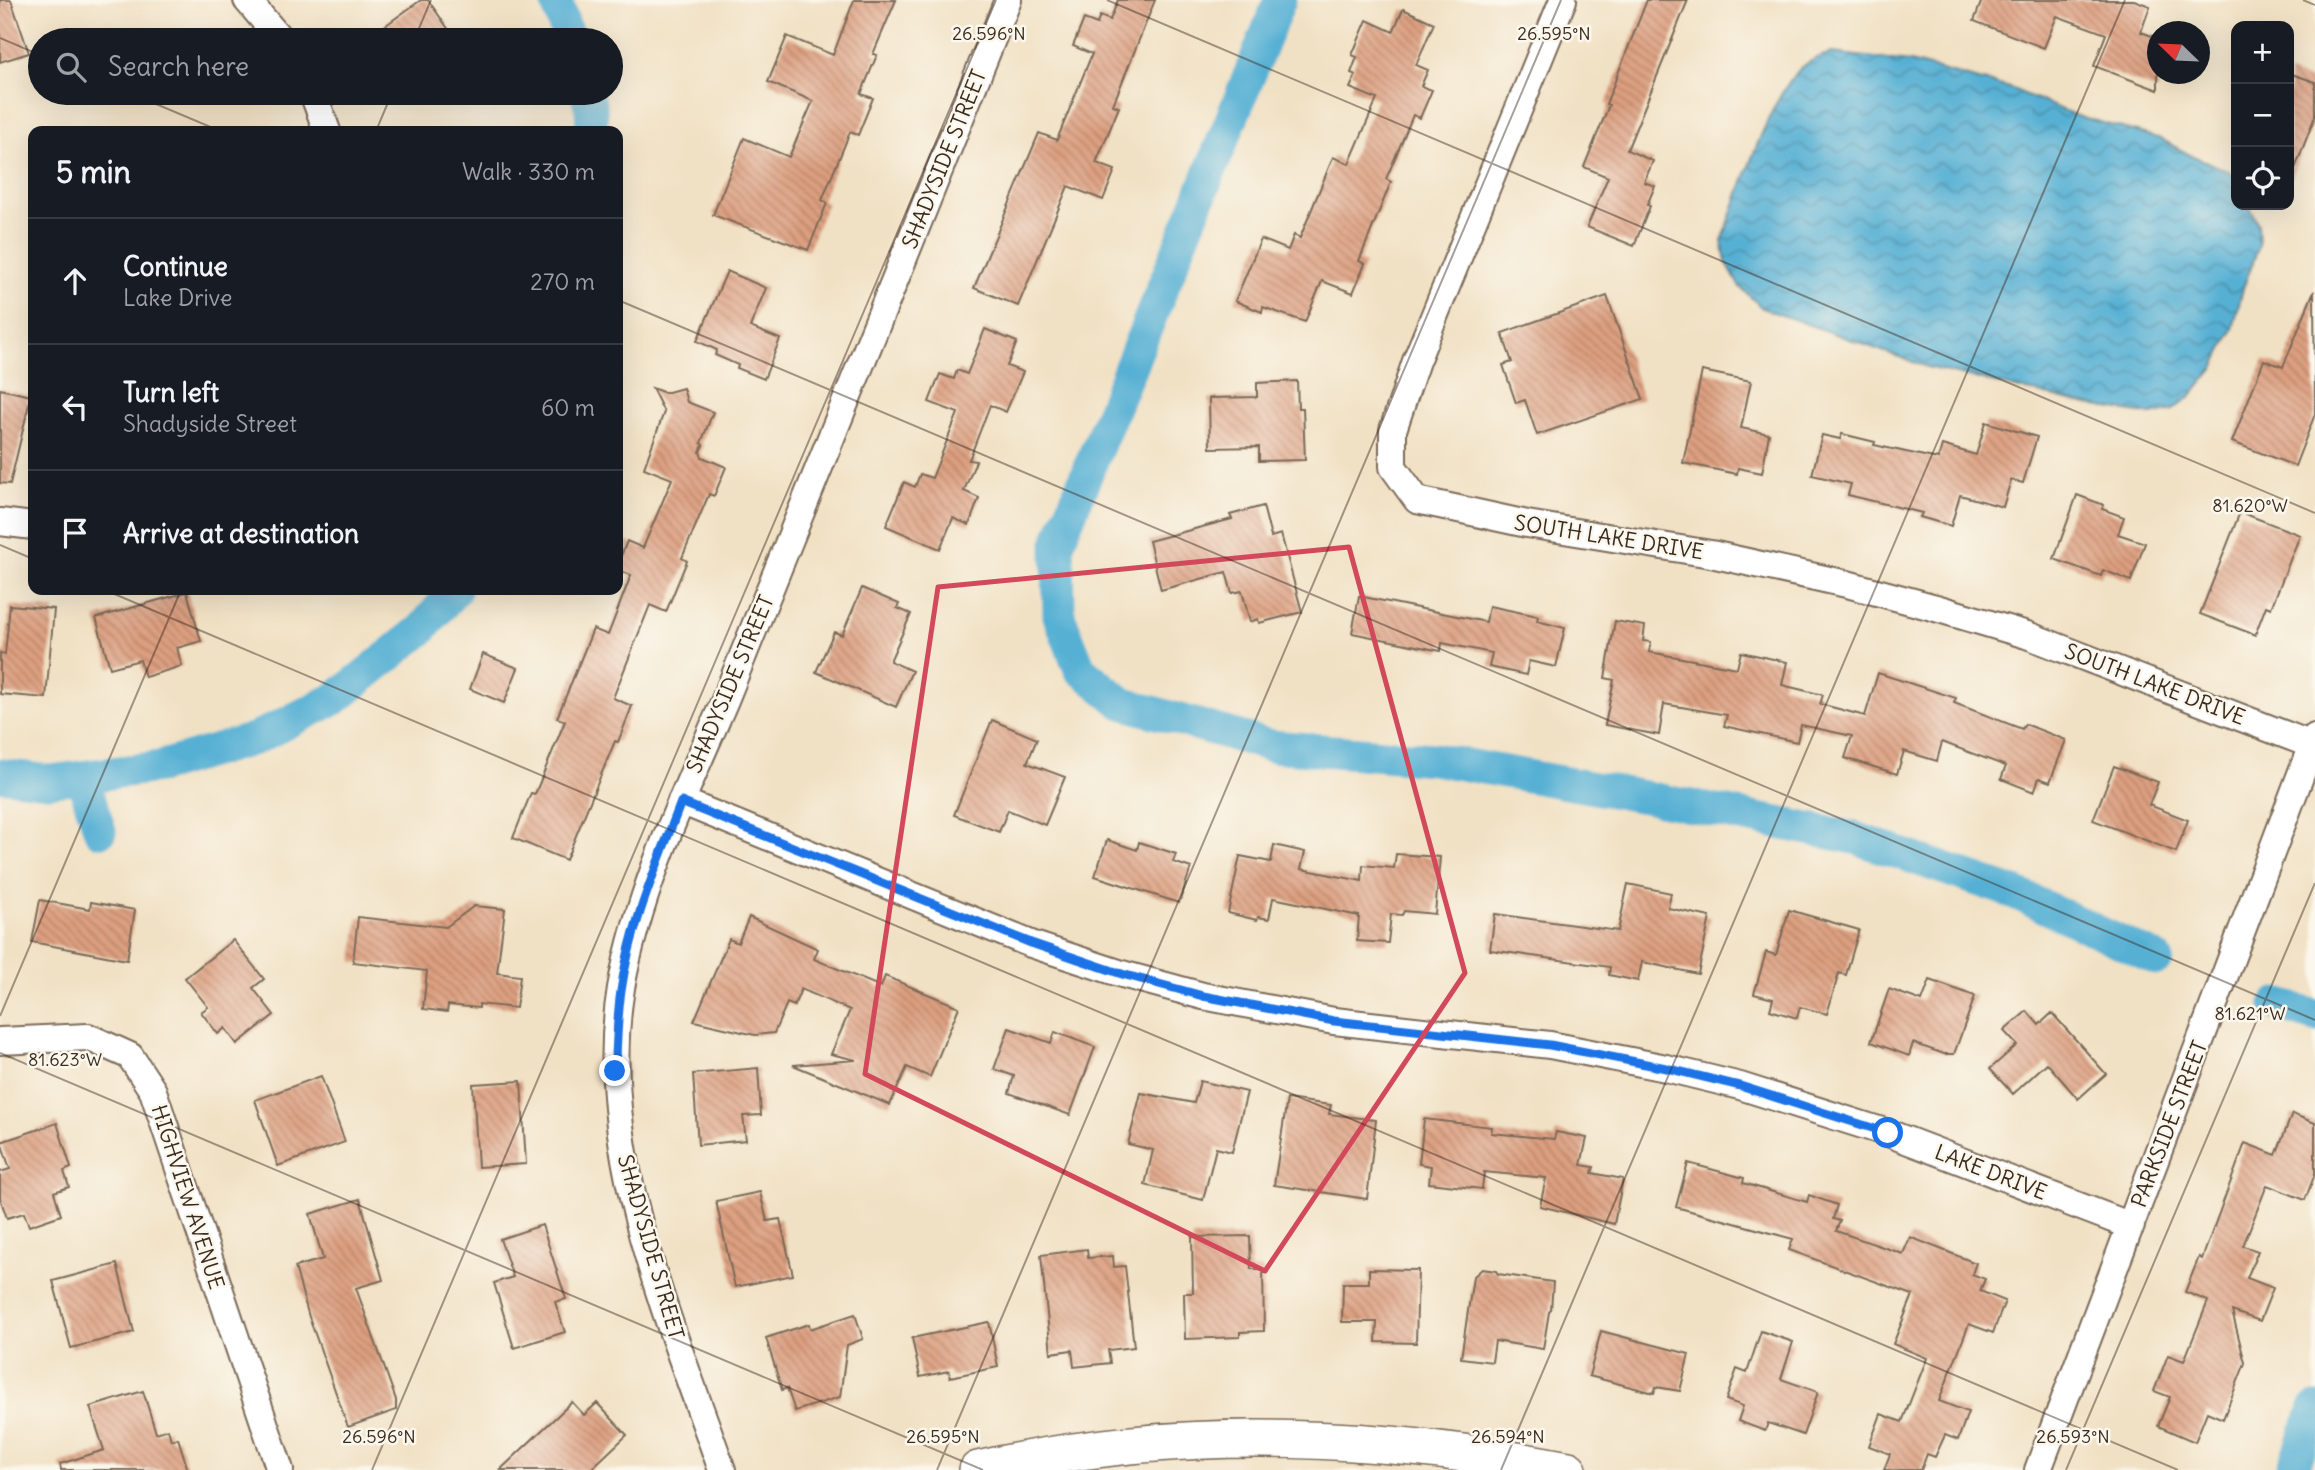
<!DOCTYPE html>
<meta charset="utf-8">
<style>
body{margin:0;font-family:Delius,sans-serif;background:#242831;color:#f1f3f6}
.controls{position:absolute;right:21px;top:21px;display:grid;overflow:hidden;border-radius:14px;box-shadow:0 7px 28px #0002}
.controls button{width:63px;height:63px;display:grid;place-items:center;padding:0;border:0;border-bottom:2px solid #363941;background:#171b24;color:#f1f3f6;font:35px sans-serif}
.compass{position:absolute;left:2147px;top:21px;width:63px;height:63px;border-radius:50%;background:#171b24;box-shadow:0 7px 28px #0002;rotate:293deg}
.stop{position:absolute;width:21px;height:21px;margin:-16px;border:5px solid #1a73e8;border-radius:50%;background:#fff}
.stop.end{background:#1a73e8;border-color:#fff;box-shadow:0 2px 7px #0008}
.list{margin:0;padding:0;list-style:none}
h2{display:flex;justify-content:space-between;align-items:center;height:91px;margin:0;padding:0 28px;font-size:30px}
h2 small{font-size:23px;font-weight:400;color:#9ea1a6}
.list li{display:grid;grid-template-columns:46px 1fr auto;gap:21px;align-items:center;box-sizing:border-box;height:126px;padding:0 28px;border-top:2px solid #363941}
.list b{display:block;font-size:26px;white-space:nowrap}
.list p{margin:0;font-size:23px;white-space:nowrap;color:#9ea1a6}
.list em{font-size:23px;font-style:normal;color:#9ea1a6}
.icon{flex:none;width:38px;height:38px;fill:none;stroke:currentColor;stroke-width:2;stroke-linecap:round;stroke-linejoin:round}
.map{position:relative;flex:none;width:2315px;height:1470px;overflow:hidden}
.search{position:absolute;background:#171b24;box-shadow:0 7px 28px #0002;left:28px;top:28px;width:595px;height:77px;display:flex;align-items:center;gap:18px;box-sizing:border-box;padding:0 24px;border-radius:38px;color:#9ea1a6;font-size:26px}
.panel{position:absolute;background:#171b24;box-shadow:0 7px 28px #0002;left:28px;top:126px;width:595px;height:469px;border-radius:14px}
.map>svg:first-child{display:block}
.water{fill:url(#water-waves);stroke:#496d79;stroke-width:2}
.lines{fill:none;stroke-linecap:round;stroke-linejoin:round}
.canal{stroke:#57b0d4;stroke-width:33}
.building{fill:url(#building-back-hatch)}
.street-casing{stroke:#7b6a58;stroke-width:30}
.secondary-casing{stroke:#7b6a58;stroke-width:40}
.street{stroke:#fff;stroke-width:26}
.secondary{stroke:#fff;stroke-width:37}
.route{stroke:#1a73e8;stroke-width:9}
.marked{fill:none;stroke:#d1495b;stroke-width:5;stroke-linejoin:round}
.ticks{fill:none;stroke:#3b2a1e;stroke-width:2;stroke-opacity:0.45}
.labels{text-anchor:middle;dominant-baseline:central;stroke-width:5;stroke-linejoin:round;paint-order:stroke}
.street-label{font-size:21px;fill:#3b2a1e;stroke:#fbf7ec}
.ticks-label{font-size:18px;text-anchor:middle;fill:#3b2a1e;stroke:#fbf7ec;stroke-width:5;stroke-linejoin:round;paint-order:stroke}
</style>
<div class="map">
<svg width="2315" height="1470" viewBox="0 0 2315 1470">
<defs>
<pattern id="water-waves" width="16" height="10" patternUnits="userSpaceOnUse" patternTransform="scale(1.75)"><rect width="16" height="10" fill="#57b0d4"/><path d="M0 5q4-4 8 0t8 0" fill="none" stroke="#498fab"/></pattern>
<pattern id="building-back-hatch" width="6" height="6" patternUnits="userSpaceOnUse" patternTransform="scale(1.75)"><rect width="6" height="6" fill="#dd9f80"/><path d="M-1 5l2 2M0 0l6 6M5-1l2 2" fill="none" stroke="#b48268"/></pattern>
</defs>
<rect width="100%" height="100%" fill="#fbf7ec"/>
<filter id="ink" filterUnits="userSpaceOnUse"><feTurbulence type="fractalNoise" baseFrequency=".0143" numOctaves="2"/><feDisplacementMap in="SourceGraphic" scale="14" xChannelSelector="R" yChannelSelector="G"/><feConvolveMatrix kernelMatrix="1 2 1 2 8 2 1 2 1" color-interpolation-filters="sRGB"/></filter>
<filter id="wash" filterUnits="userSpaceOnUse"><feTurbulence type="fractalNoise" baseFrequency=".00686" numOctaves="4" result="noise"/><feDisplacementMap in="SourceGraphic" scale="28" xChannelSelector="R" yChannelSelector="G"/><feGaussianBlur stdDeviation="1.57" result="paint"/><feColorMatrix in="noise" values="0 0 0 0 0 0 0 0 0 0 0 0 0 0 0 0 0 1.4 0 .05"/><feComposite in="paint" operator="in"/></filter>
<g filter="url(#wash)">
<rect width="100%" height="100%" fill="#f1e1c4"/>
<path class="water" d="M 1832,53 L 1910,62 L 2010,88 L 2077,116 L 2159,138 L 2188,154 L 2229,171 L 2236,181 L 2236,205 L 2249,205 L 2258,224 L 2259,246 L 2243,288 L 2233,329 L 2214,368 L 2192,395 L 2173,410 L 2152,415 L 2088,405 L 1927,367 L 1762,308 L 1739,286 L 1726,262 L 1722,241 C 1739,195 1767,102 1800,69 C 1810,60 1819,56 1832,53 Z"/>
<g class="lines">
<path class="canal" d="M 556,0 L 569,40
M 1280,0 L 1058,544 L 1059,616 L 1080,669 L 1122,703 L 1271,746 L 1433,759 L 1645,797 L 1855,838 L 2015,893 L 2157,959
M 586,93 L 591,108 L 592,131
M 0,775 L 49,781 L 159,767 L 254,739 L 336,698 L 421,630 L 455,590
M 82,777 L 100,831
M 2277,1004 L 2315,1016
M 2292,1470 L 2315,1409"/>
</g>
<g id="blocks">
<path class="building" d="M 0,0 L 11,0 L 29,53 L 0,62 Z
M 421,0 L 428,0 L 456,40 L 365,40 Z
M 854,0 L 896,0 L 873,54 L 877,55 L 861,94 L 873,98 L 858,135 L 850,132 L 822,200 L 827,203 L 808,250 L 713,215 L 744,138 L 789,157 L 813,101 L 768,82 L 787,36 L 833,55 Z
M 1118,0 L 1155,0 L 1113,105 L 1119,107 L 1096,163 L 1115,170 L 1103,200 L 1068,186 L 1018,306 L 974,288 L 1039,133 L 1057,140 L 1092,54 L 1073,46 L 1084,19 L 1097,24 L 1100,16 L 1110,20 Z
M 1647,0 L 1688,0 L 1627,150 L 1653,161 L 1644,182 L 1655,186 L 1647,205 L 1650,206 L 1634,246 L 1587,227 L 1608,177 L 1584,167 L 1609,105 L 1606,104 Z
M 1982,0 L 2134,0 L 2150,6 L 2141,32 L 2152,36 L 2151,41 L 2158,44 L 2158,90 L 2094,66 L 2106,34 L 2057,16 L 2044,48 L 1974,21 Z
M 1403,9 L 1434,23 L 1416,65 L 1428,70 L 1421,86 L 1432,90 L 1420,118 L 1413,115 L 1386,179 L 1391,182 L 1359,261 L 1365,264 L 1353,293 L 1322,281 L 1305,322 L 1263,307 L 1262,312 L 1235,301 L 1261,239 L 1288,250 L 1294,235 L 1300,238 L 1333,157 L 1349,164 L 1377,99 L 1350,88 L 1356,75 L 1351,73 L 1357,57 L 1352,55 L 1367,20 L 1393,32 Z
M 2289,73 L 2315,82 L 2315,116 L 2291,179 L 2289,178 Z
M 727,271 L 766,288 L 750,327 L 780,339 L 764,379 L 737,368 L 738,365 L 715,355 L 717,350 L 697,341 Z
M 2314,291 L 2315,414 L 2295,466 L 2232,442 L 2264,360 L 2283,367 Z
M 1607,296 L 1643,399 L 1537,435 L 1525,400 L 1516,403 L 1503,365 L 1512,362 L 1502,333 Z
M 985,329 L 1017,342 L 1007,366 L 1023,372 L 1006,412 L 990,405 L 969,460 L 976,461 L 964,491 L 979,498 L 969,525 L 953,518 L 940,549 L 886,526 L 904,482 L 915,487 L 920,474 L 932,478 L 958,413 L 929,402 L 940,374 L 954,379 L 957,370 L 967,374 Z
M 1702,371 L 1751,381 L 1741,428 L 1769,434 L 1762,473 L 1738,468 L 1737,474 L 1683,463 Z
M 1297,381 L 1298,408 L 1303,408 L 1305,460 L 1259,461 L 1259,447 L 1210,448 L 1209,398 L 1257,397 L 1257,383 Z
M 652,388 L 665,393 L 683,388 L 687,402 L 713,412 L 701,443 L 703,445 L 700,452 L 702,457 L 726,467 L 714,496 L 709,494 L 682,558 L 687,561 L 666,612 L 650,605 L 613,698 L 632,706 L 618,742 L 615,741 L 566,860 L 513,838 L 531,793 L 535,794 L 565,721 L 557,718 L 593,629 L 608,635 L 631,575 L 618,570 L 618,563 L 627,541 L 643,548 L 672,479 L 644,468 L 664,412 Z
M 0,389 L 31,396 L 10,484 L 0,483 Z
M 1986,422 L 2037,437 L 2023,483 L 2011,480 L 2003,507 L 1960,495 L 1951,526 L 1920,517 L 1922,513 L 1848,495 L 1851,484 L 1812,475 L 1822,435 L 1840,439 L 1842,434 L 1875,442 L 1874,445 L 1938,459 L 1942,445 L 1976,455 Z
M 2077,495 L 2104,505 L 2102,509 L 2124,517 L 2118,534 L 2145,543 L 2131,581 L 2103,570 L 2101,576 L 2054,559 Z
M 1263,506 L 1271,537 L 1281,534 L 1302,612 L 1259,623 L 1258,619 L 1250,622 L 1242,591 L 1232,593 L 1226,572 L 1161,590 L 1149,541 L 1232,519 L 1230,515 Z
M 2240,512 L 2300,535 L 2271,608 L 2266,606 L 2255,635 L 2200,614 Z
M 862,588 L 899,604 L 897,608 L 911,614 L 890,661 L 912,671 L 896,707 L 816,672 L 834,632 L 842,635 Z
M 187,592 L 201,641 L 177,648 L 182,666 L 145,677 L 140,660 L 110,668 L 96,618 Z
M 1359,596 L 1486,622 L 1489,606 L 1538,616 L 1537,621 L 1565,628 L 1556,667 L 1529,661 L 1526,675 L 1489,667 L 1492,653 L 1442,643 L 1441,651 L 1352,633 Z
M 10,605 L 54,609 L 46,698 L 0,694 L 0,653 L 5,654 Z
M 1615,621 L 1645,626 L 1643,641 L 1651,642 L 1649,652 L 1737,668 L 1741,652 L 1787,662 L 1782,685 L 1823,695 L 1820,704 L 1865,716 L 1878,673 L 1956,698 L 1954,703 L 2022,729 L 2025,724 L 2066,740 L 2050,782 L 2039,778 L 2034,792 L 2001,779 L 2006,766 L 1942,742 L 1937,761 L 1904,751 L 1897,774 L 1845,758 L 1852,736 L 1801,725 L 1797,742 L 1724,726 L 1727,715 L 1664,704 L 1659,735 L 1605,725 L 1614,680 L 1605,678 Z
M 483,654 L 518,668 L 504,703 L 470,689 Z
M 992,720 L 1037,739 L 1027,763 L 1065,777 L 1045,825 L 1008,810 L 999,832 L 954,815 Z
M 2114,766 L 2158,782 L 2149,805 L 2188,820 L 2176,852 L 2093,820 Z
M 1107,840 L 1137,850 L 1139,842 L 1176,854 L 1173,862 L 1191,868 L 1179,903 L 1095,876 Z
M 1274,845 L 1305,852 L 1301,869 L 1362,881 L 1363,865 L 1394,868 L 1396,854 L 1440,857 L 1435,914 L 1404,911 L 1402,915 L 1391,914 L 1388,943 L 1357,941 L 1359,916 L 1273,898 L 1269,919 L 1258,917 L 1257,920 L 1228,913 L 1240,856 L 1271,862 Z
M 1628,884 L 1671,893 L 1668,908 L 1710,917 L 1698,974 L 1642,962 L 1638,981 L 1609,975 L 1610,967 L 1490,950 L 1495,914 L 1618,931 Z
M 40,900 L 90,909 L 91,902 L 135,910 L 127,960 L 32,942 Z
M 474,906 L 505,909 L 497,973 L 520,976 L 516,1008 L 479,1004 L 479,1008 L 448,1005 L 447,1012 L 423,1009 L 427,971 L 353,962 L 358,917 L 446,927 Z
M 1789,910 L 1859,930 L 1846,975 L 1839,973 L 1827,1014 L 1800,1007 L 1797,1018 L 1770,1010 L 1773,999 L 1754,994 L 1766,952 L 1776,955 Z
M 749,917 L 818,949 L 814,959 L 881,987 L 885,976 L 959,1007 L 930,1077 L 907,1067 L 890,1105 L 793,1065 L 856,1060 L 831,1054 L 850,1010 L 801,989 L 794,1006 L 787,1003 L 774,1033 L 755,1035 L 694,1021 L 729,939 L 738,943 Z
M 233,940 L 264,979 L 253,988 L 274,1015 L 237,1044 L 225,1028 L 218,1034 L 201,1012 L 208,1007 L 185,978 Z
M 1930,980 L 1975,996 L 1954,1054 L 1944,1054 L 1913,1043 L 1909,1056 L 1871,1042 L 1889,989 L 1922,1001 Z
M 2027,1011 L 2039,1025 L 2052,1013 L 2106,1074 L 2078,1099 L 2047,1063 L 2013,1094 L 1990,1069 L 2017,1045 L 2004,1031 Z
M 1009,1028 L 1051,1043 L 1055,1032 L 1095,1047 L 1070,1115 L 1009,1093 L 1014,1076 L 994,1069 Z
M 758,1068 L 761,1115 L 743,1116 L 746,1140 L 698,1145 L 693,1074 Z
M 321,1076 L 345,1142 L 278,1166 L 255,1100 Z
M 521,1081 L 526,1164 L 478,1167 L 473,1084 Z
M 1200,1081 L 1247,1092 L 1232,1152 L 1216,1148 L 1203,1200 L 1145,1185 L 1153,1150 L 1128,1144 L 1141,1093 L 1194,1103 Z
M 1287,1099 L 1331,1105 L 1329,1114 L 1376,1120 L 1367,1199 L 1274,1185 Z
M 2292,1114 L 2315,1123 L 2315,1174 L 2305,1200 L 2267,1185 L 2243,1246 L 2258,1251 L 2247,1278 L 2273,1288 L 2260,1321 L 2232,1311 L 2245,1363 L 2223,1419 L 2207,1412 L 2195,1442 L 2158,1426 L 2170,1397 L 2154,1391 L 2168,1355 L 2184,1361 L 2208,1301 L 2185,1292 L 2199,1257 L 2202,1259 L 2245,1143 L 2276,1155 Z
M 1424,1119 L 1492,1127 L 1491,1133 L 1554,1139 L 1556,1132 L 1587,1138 L 1581,1165 L 1594,1167 L 1592,1173 L 1623,1179 L 1614,1224 L 1540,1206 L 1546,1178 L 1484,1172 L 1482,1189 L 1429,1183 L 1431,1166 L 1419,1164 Z
M 57,1123 L 71,1168 L 64,1171 L 69,1187 L 54,1192 L 61,1215 L 29,1226 L 24,1213 L 7,1218 L 0,1198 L 0,1172 L 10,1169 L 1,1142 Z
M 1688,1163 L 1744,1178 L 1743,1183 L 1807,1202 L 1809,1195 L 1837,1205 L 1833,1219 L 1840,1221 L 1836,1231 L 1903,1254 L 1910,1237 L 1976,1263 L 1972,1274 L 1985,1279 L 1980,1291 L 2005,1301 L 1993,1333 L 1969,1324 L 1939,1401 L 1968,1412 L 1958,1440 L 1945,1435 L 1935,1457 L 1927,1454 L 1921,1470 L 1884,1470 L 1890,1454 L 1869,1446 L 1881,1414 L 1902,1422 L 1927,1358 L 1893,1344 L 1913,1295 L 1789,1250 L 1793,1239 L 1676,1207 Z
M 760,1192 L 767,1221 L 780,1219 L 793,1275 L 735,1287 L 716,1201 Z
M 360,1199 L 383,1280 L 356,1288 L 396,1400 L 396,1410 L 348,1427 L 309,1317 L 295,1267 L 323,1259 L 310,1214 Z
M 542,1225 L 566,1299 L 555,1302 L 565,1332 L 514,1348 L 494,1283 L 513,1277 L 500,1239 Z
M 1250,1236 L 1251,1269 L 1263,1269 L 1264,1331 L 1240,1332 L 1240,1337 L 1185,1339 L 1184,1293 L 1193,1293 L 1192,1237 Z
M 1087,1249 L 1088,1258 L 1113,1256 L 1114,1267 L 1125,1266 L 1134,1347 L 1108,1350 L 1110,1363 L 1074,1367 L 1072,1350 L 1051,1353 L 1041,1255 Z
M 117,1264 L 134,1332 L 71,1348 L 53,1281 Z
M 1369,1269 L 1418,1270 L 1416,1343 L 1376,1342 L 1377,1322 L 1342,1322 L 1343,1283 L 1369,1283 Z
M 1482,1269 L 1496,1271 L 1498,1274 L 1553,1282 L 1551,1310 L 1549,1312 L 1543,1349 L 1495,1341 L 1492,1362 L 1461,1358 L 1473,1277 Z
M 855,1314 L 863,1339 L 847,1345 L 840,1397 L 795,1411 L 787,1388 L 782,1390 L 766,1338 L 809,1324 L 810,1329 Z
M 989,1322 L 998,1367 L 950,1377 L 949,1371 L 920,1377 L 912,1338 Z
M 1601,1331 L 1689,1354 L 1680,1391 L 1656,1387 L 1654,1393 L 1589,1376 Z
M 1761,1331 L 1793,1342 L 1781,1379 L 1818,1392 L 1803,1435 L 1768,1423 L 1765,1431 L 1738,1421 L 1743,1406 L 1726,1400 L 1737,1369 L 1747,1373 Z
M 143,1391 L 156,1433 L 168,1429 L 171,1440 L 178,1438 L 188,1470 L 61,1470 L 60,1464 L 104,1450 L 90,1407 Z
M 572,1402 L 584,1415 L 597,1403 L 627,1435 L 590,1470 L 500,1470 Z"/>
</g>
</g>
<g filter="url(#ink)">
<use href="#blocks" fill-opacity="0" stroke="#7b6a58" stroke-width="2"/>
<g class="lines">
<defs>
<path id="street" d="M 247,0 L 281,40
M 1563,0 L 1416,361 L 1393,430 L 1393,467 L 1417,500 L 1527,524 L 1711,554 L 1847,584 L 1936,608 L 2027,635 L 2312,745
M 313,93 L 327,131
M 0,522 L 33,526
M 681,801 L 1031,944 L 1122,974 L 1203,996 L 1334,1021 L 1550,1045 L 1666,1068 L 1740,1086 L 1888,1133 L 2131,1226
M 0,1041 L 88,1037 L 130,1056 L 153,1091 L 280,1470
M 722,1470 C 670,1321 594,1149 621,988 C 639,888 685,793 725,700 L 1008,0
M 2038,1470 L 2315,737"/>
<path id="secondary" d="M 978,1470 C 1171,1425 1374,1433 1568,1470"/>
</defs>
<use href="#street" class="street-casing"/>
<use href="#secondary" class="secondary-casing"/>
<use href="#street" class="street"/>
<use href="#secondary" class="secondary"/>
</g>
</g>
<g class="lines" filter="url(#ink)">
<path class="route" d="M 615,1071 C 617,1045 617,1017 621,991 C 630,926 658,863 681,802 L 1031,943 L 1122,974 L 1203,996 L 1334,1021 L 1550,1045 L 1666,1068 L 1740,1086 L 1888,1133"/>
</g>
<path class="marked" d="M 1349,547 L 1465,973 L 1265,1271 L 865,1074 L 938,587 Z"/>
<path class="ticks" d="M 1107,0 L 2315,513M 2303,0 L 2315,5M 0,38 L 40,55M 414,40 L 431,0M 130,93 L 220,131M 376,131 L 392,93M 618,300 L 2315,1020M 0,545 L 33,559M 105,590 L 2178,1470M 0,1016 L 181,590M 0,1053 L 983,1470M 372,1470 L 996,0M 937,1470 L 1561,0M 1501,1470 L 2125,0M 2066,1470 L 2315,883"/>
<g class="labels">
<g class="street-label">
<text transform="translate(944 159) rotate(-68)">SHADYSIDE STREET</text>
<text transform="translate(1609 537) rotate(9)">SOUTH LAKE DRIVE</text>
<text transform="translate(730 684) rotate(-67)">SHADYSIDE STREET</text>
<text transform="translate(2155 684) rotate(21)">SOUTH LAKE DRIVE</text>
<text transform="translate(2169 1124) rotate(-69)">PARKSIDE STREET</text>
<text transform="translate(1991 1172) rotate(21)">LAKE DRIVE</text>
<text transform="translate(188 1197) rotate(72)">HIGHVIEW AVENUE</text>
<text transform="translate(651 1247) rotate(74)">SHADYSIDE STREET</text>
</g>
</g>
<g class="ticks-label">
<text x="1554" y="40">26.595°N</text>
<text x="989" y="40">26.596°N</text>
<text x="2250" y="512">81.620°W</text>
<text x="2250" y="1020">81.621°W</text>
<text x="65" y="1066">81.623°W</text>
<text x="379" y="1443">26.596°N</text>
<text x="943" y="1443">26.595°N</text>
<text x="1508" y="1443">26.594°N</text>
<text x="2073" y="1443">26.593°N</text>
</g>
</svg>
<div class="controls">
<button>+</button>
<button>−</button>
<button><svg class="icon" aria-label="locate" viewBox="0 0 24 24"><circle cx="12" cy="12" r="6"/><path d="M12 2v4M12 18v4M2 12h4M18 12h4"/></svg></button>
</div>
<svg class="compass" viewBox="-18 -18 36 36"><path d="M0-13l5 13h-10z" fill="#e53935"/><path d="M0 13l5-13h-10z" fill="#9ea1a6"/></svg>
<div class="stop" style="left:1888px;top:1133px"></div>
<div class="stop end" style="left:615px;top:1071px"></div>
<div class="search"><svg class="icon" aria-label="search" viewBox="0 0 24 24"><circle cx="10" cy="10" r="6"/><path d="M15 15l6 6"/></svg>Search here</div>
<section class="panel">
<h2>5 min<small>Walk · 330 m</small></h2>
<ul class="list">
<li><svg class="icon" aria-label="ahead" viewBox="0 0 24 24"><path d="M12 20V5M6 11l6-6 6 6"/></svg><div><b>Continue</b><p>Lake Drive</p></div><em>270 m</em></li>
<li><svg class="icon" aria-label="left" viewBox="0 0 24 24"><path d="M17 20v-9H6M10 6l-5 5 5 5"/></svg><div><b>Turn left</b><p>Shadyside Street</p></div><em>60 m</em></li>
<li><svg class="icon" aria-label="arrive" viewBox="0 0 24 24"><path d="M6 21V4h12l-3 4 3 4H6"/></svg><div><b>Arrive at destination</b></div></li>
</ul>
</section>
</div>
